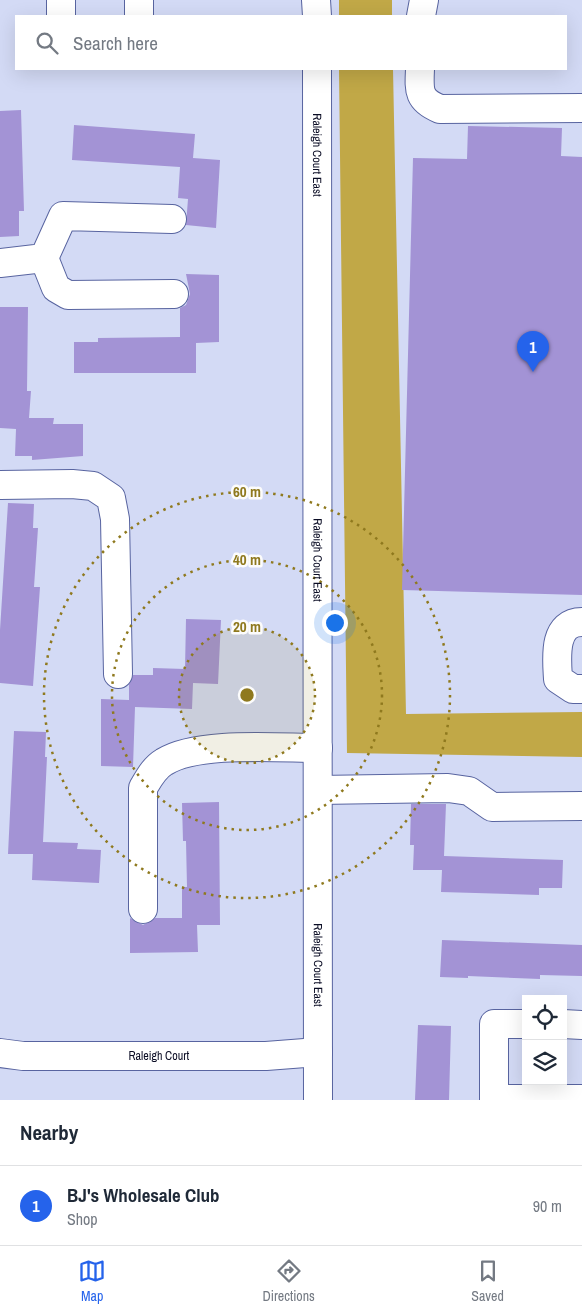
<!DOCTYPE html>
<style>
body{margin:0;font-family:"Archivo Narrow",sans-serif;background:#f6f6f7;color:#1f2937}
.controls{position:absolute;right:15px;bottom:15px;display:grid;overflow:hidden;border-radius:0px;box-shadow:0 5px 20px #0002}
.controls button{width:45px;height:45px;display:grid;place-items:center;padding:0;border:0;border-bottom:1px solid #e0e1e3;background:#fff;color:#1f2937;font:25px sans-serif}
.you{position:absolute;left:334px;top:622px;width:18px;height:18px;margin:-12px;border:4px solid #fff;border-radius:50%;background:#1a73e8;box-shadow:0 0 0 8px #1a73e833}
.badge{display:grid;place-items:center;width:32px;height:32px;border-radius:50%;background:#2563eb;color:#fff;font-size:16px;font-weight:700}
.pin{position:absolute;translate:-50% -41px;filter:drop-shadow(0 1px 2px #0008)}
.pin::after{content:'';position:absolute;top:26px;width:18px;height:15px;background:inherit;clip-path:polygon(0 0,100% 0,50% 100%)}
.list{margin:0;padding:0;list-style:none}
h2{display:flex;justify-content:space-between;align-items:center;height:65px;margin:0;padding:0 20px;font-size:21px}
h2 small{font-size:16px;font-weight:400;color:#747a83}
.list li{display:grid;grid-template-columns:32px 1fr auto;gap:15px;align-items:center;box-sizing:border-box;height:80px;padding:0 20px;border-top:1px solid #e0e1e3}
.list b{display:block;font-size:19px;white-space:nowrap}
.list p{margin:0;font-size:16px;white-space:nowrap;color:#747a83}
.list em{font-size:16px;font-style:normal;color:#747a83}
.icon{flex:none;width:28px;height:28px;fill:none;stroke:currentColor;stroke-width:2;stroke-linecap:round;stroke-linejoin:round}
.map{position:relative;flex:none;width:582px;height:1100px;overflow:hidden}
.search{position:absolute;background:#fff;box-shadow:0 5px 20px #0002;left:15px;right:15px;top:15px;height:55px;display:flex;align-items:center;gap:12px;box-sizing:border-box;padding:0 18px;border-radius:0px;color:#747a83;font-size:19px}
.sheet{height:145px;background:#fff}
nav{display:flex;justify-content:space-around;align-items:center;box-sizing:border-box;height:70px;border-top:1px solid #e0e1e3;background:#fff;font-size:14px;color:#747a83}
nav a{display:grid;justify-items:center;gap:2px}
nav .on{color:#2563eb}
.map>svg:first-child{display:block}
.forest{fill:#c1a847}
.building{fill:#a393d5}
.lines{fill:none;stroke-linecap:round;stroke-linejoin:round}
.minor-casing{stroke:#5864a0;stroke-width:30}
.minor{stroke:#fff;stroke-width:28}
.ring{fill:none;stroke:#8f791e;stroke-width:2.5;stroke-dasharray:2.5 5}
.labels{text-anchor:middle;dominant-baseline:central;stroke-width:5;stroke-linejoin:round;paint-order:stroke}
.street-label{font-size:12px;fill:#0a0c24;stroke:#fcfcfc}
.centre{fill:#8f791e;stroke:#fcfcfc;stroke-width:2.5}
.ring-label{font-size:15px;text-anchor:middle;font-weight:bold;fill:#8f791e;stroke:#fcfcfc;stroke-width:5;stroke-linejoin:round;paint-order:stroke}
</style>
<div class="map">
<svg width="582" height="1100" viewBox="0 0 582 1100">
<rect width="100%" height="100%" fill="#d3daf5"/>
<path class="forest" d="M 339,0 L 392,0 L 392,16 L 339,16 Z
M 339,69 L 393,69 L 406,714 L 582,712 L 582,757 L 347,753 Z"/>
<path class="building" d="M 21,110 L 24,211 L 19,211 L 19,236 L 0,237 L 0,111 Z
M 74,125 L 195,134 L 193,158 L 220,160 L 216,228 L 186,225 L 188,199 L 178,198 L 180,167 L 72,160 Z
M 468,126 L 562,128 L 561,156 L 582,157 L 582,595 L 402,590 L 413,158 L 467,159 Z
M 186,274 L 219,275 L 219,342 L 196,343 L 196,373 L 74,373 L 74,342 L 98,342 L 98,338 L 180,337 L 180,308 L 186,305 L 190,294 Z
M 0,307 L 28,307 L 27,391 L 31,391 L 29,418 L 54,418 L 53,424 L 83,424 L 83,456 L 32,460 L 32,456 L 15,456 L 16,429 L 0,428 Z
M 8,503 L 34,504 L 33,528 L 38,528 L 34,587 L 40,587 L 33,686 L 0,683 L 0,630 Z
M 186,619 L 221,620 L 218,684 L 193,683 L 192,709 L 135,707 L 133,767 L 101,766 L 101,699 L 129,700 L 129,684 L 133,675 L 153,675 L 153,668 L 185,669 Z
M 14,731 L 46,732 L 45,757 L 47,757 L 43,842 L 78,843 L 77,849 L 101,850 L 99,883 L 32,880 L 33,854 L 8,854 Z
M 219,802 L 220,925 L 197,925 L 198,952 L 130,953 L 130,918 L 143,925 L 155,918 L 182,918 L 182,887 L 187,887 L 186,841 L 183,841 L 182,803 Z
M 411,804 L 446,804 L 444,856 L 563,860 L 562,888 L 539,888 L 539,895 L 441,892 L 442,870 L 413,870 L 414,845 L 410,845 Z
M 442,940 L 582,945 L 582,976 L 540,975 L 540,979 L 468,976 L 468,978 L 440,977 Z
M 418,1025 L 451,1026 L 449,1100 L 415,1100 Z"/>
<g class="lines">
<defs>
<g id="minor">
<path d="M 61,0 L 61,16"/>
<path d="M 139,0 L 139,16"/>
<path d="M 316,0 L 317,16"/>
<path d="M 421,16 L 424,0"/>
<path id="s1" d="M 317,69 L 318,1100"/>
<path d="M 420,69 C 419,91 418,100 440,109 L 582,108"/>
<path d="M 44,258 L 56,288 L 68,295 L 174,294"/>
<path d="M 0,263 L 44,258 L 63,216 L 172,219"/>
<path d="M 0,485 L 72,484 L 93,486 L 111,498 L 115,519 L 118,674"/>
<path d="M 582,622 C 552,622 557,660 558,679 L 573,689 L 582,689"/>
<path d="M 318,790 L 448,788 L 469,791 L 492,807 L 582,806"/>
<path d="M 143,909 L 143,788 C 149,778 154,768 164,762 C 197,741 279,748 318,748"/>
<path d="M 526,1024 L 494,1024 L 494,1099 L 582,1099"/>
<path d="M 563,1024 L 582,1025"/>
<path id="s2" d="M 0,1053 L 23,1056 L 266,1056 L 318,1052"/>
</g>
</defs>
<use href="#minor" class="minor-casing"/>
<use href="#minor" class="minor"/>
</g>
<circle cx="247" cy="695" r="68" fill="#8f791e" fill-opacity=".12"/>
<g class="ring">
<circle cx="247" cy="695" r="68"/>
<circle cx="247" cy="695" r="135"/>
<circle cx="247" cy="695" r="203"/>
</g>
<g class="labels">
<g class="street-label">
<text stroke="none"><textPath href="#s1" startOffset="86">Raleigh Court East</textPath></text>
<text stroke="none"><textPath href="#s1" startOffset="491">Raleigh Court East</textPath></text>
<text stroke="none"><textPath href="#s1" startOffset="896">Raleigh Court East</textPath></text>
<text stroke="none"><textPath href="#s2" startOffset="159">Raleigh Court</textPath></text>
</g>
</g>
<circle cx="247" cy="695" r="8" class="centre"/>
<g class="ring-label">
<text x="247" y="497">60 m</text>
<text x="247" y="565">40 m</text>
<text x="247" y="632">20 m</text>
</g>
</svg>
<div class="controls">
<button><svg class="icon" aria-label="locate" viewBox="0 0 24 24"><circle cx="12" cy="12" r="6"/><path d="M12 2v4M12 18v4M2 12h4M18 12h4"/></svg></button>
<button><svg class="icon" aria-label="layers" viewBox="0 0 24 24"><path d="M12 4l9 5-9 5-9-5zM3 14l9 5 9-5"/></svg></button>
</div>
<div class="you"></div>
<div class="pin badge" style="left:533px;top:372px">1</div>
<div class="search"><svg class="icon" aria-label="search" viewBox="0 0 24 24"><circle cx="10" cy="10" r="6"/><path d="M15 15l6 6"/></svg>Search here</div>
</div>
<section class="sheet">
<h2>Nearby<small></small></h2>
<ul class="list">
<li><span class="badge">1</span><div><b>BJ's Wholesale Club</b><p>Shop</p></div><em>90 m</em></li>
</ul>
</section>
<nav>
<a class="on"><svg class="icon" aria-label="map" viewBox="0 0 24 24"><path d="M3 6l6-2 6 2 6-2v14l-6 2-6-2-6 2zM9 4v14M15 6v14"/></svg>Map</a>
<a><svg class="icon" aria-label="directions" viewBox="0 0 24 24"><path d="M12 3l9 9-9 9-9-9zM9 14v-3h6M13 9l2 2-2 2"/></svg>Directions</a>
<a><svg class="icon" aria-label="saved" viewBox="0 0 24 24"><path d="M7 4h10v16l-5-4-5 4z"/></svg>Saved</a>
</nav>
